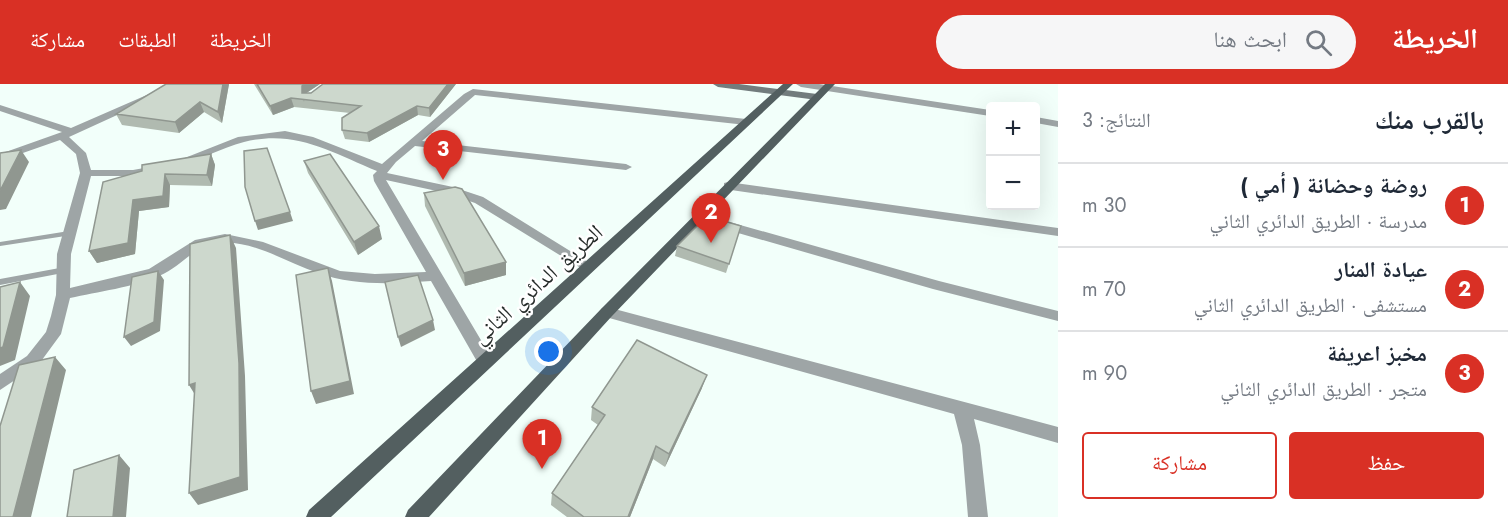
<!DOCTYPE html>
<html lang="ar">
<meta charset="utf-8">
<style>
body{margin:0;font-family:Jost,"Noto Naskh Arabic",sans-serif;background:#f6f6f7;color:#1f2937;direction:rtl}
.controls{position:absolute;right:18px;top:18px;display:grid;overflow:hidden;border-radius:6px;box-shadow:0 6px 24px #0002}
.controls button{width:54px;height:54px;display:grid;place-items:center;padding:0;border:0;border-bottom:2px solid #e0e1e3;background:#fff;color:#1f2937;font:30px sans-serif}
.you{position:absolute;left:549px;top:268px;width:21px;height:21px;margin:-15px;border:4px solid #fff;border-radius:50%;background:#1a73e8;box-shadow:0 0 0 9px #1a73e833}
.badge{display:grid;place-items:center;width:39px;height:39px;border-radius:50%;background:#d93025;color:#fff;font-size:20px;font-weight:700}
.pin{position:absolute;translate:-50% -50px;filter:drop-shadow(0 2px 3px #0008)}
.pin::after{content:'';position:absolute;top:32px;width:21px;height:18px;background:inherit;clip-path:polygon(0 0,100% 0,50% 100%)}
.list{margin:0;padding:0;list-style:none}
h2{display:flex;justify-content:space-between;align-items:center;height:78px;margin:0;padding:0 24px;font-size:26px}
h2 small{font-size:20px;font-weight:400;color:#747a83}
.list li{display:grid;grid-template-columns:39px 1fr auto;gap:18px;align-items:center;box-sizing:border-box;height:84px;padding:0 24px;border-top:2px solid #e0e1e3}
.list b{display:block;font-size:22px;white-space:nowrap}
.list p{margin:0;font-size:20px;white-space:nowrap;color:#747a83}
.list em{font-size:20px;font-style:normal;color:#747a83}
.actions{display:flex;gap:12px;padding:18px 24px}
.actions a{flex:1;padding:14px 0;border:2px solid #d93025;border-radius:6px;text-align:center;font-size:21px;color:#d93025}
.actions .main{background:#d93025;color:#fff}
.icon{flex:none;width:33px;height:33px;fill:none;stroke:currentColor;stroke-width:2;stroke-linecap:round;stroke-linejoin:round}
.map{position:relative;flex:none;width:1058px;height:433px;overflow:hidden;direction:ltr}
header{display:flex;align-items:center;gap:36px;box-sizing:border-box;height:84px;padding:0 30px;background:#d93025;color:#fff}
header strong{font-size:28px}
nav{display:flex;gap:33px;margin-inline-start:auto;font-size:21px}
.search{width:420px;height:54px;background:#f6f6f7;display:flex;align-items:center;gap:15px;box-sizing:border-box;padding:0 21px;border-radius:33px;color:#747a83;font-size:22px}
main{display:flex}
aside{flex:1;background:#fff}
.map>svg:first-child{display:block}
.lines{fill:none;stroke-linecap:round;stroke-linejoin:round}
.service{fill:#9ea5a6;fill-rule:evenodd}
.minor{fill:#9ea5a6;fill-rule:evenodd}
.secondary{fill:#727c7d;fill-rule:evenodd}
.primary{fill:#535f60;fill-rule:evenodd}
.wall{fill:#b0bab0}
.shaded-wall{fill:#909790}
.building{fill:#cdd8cd;stroke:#909790;stroke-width:1.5}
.labels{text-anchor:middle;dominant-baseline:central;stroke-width:5;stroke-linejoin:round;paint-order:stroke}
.street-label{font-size:22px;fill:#262c2a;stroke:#fff}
</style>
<header>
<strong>الخريطة</strong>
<div class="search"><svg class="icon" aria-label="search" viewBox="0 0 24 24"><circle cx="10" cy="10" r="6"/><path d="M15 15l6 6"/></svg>ابحث هنا</div>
<nav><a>الخريطة</a><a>الطبقات</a><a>مشاركة</a></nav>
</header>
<main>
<aside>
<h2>بالقرب منك<small>النتائج: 3</small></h2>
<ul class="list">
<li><span class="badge">1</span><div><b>روضة وحضانة ( أمي )</b><p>مدرسة · الطريق الدائري الثاني</p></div><em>30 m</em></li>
<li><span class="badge">2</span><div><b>عيادة المنار</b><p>مستشفى · الطريق الدائري الثاني</p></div><em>70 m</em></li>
<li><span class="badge">3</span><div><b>مخبز اعريفة</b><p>متجر · الطريق الدائري الثاني</p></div><em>90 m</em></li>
</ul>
<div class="actions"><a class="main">حفظ</a><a>مشاركة</a></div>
</aside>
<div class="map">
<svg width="1058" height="433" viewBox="0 0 1058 433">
<rect width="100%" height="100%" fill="#f2fffa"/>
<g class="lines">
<path class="service" d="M 69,147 L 73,149 L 72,151 L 0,162 L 0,158 Z
M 65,183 L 69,186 L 68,188 L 0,201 L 0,195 Z"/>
<path class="minor" d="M 172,0 L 185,0 L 69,53 L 86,69 L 91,86 L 133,86 L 155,82 L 161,85 L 159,87 L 133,92 L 91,92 L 71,170 L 70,204 L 149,185 L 195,156 L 225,150 L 263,158 L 340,187 L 375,190 L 426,188 L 374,97 L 373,91 L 377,87 C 331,68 295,45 244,58 C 221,64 200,76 178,82 L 172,79 L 238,53 L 285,47 L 313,53 L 382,80 L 464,10 L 473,5 L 746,35 L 751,38 L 746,41 L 475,11 L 422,57 L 626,80 L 632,83 L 626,86 L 415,62 L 396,78 L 387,89 L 453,103 L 483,113 L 596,183 L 589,188 L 584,186 L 475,119 L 446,109 L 386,96 L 491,273 L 493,277 L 491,281 L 485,283 L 479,281 L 431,197 C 392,200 355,202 318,189 C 287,179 256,157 222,159 C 194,160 183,182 159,192 C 134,203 97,208 70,214 L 61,250 L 39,280 L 0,306 L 0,290 L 27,272 L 46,248 L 51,232 L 56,211 L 57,170 L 80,89 L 76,70 L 60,56 L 0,77 L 0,70 L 62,48 L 0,27 L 0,21 L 71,44 Z
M 796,0 L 819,0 L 990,26 L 990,32 L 801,3 Z
M 1036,33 L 1058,37 L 1058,43 L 1036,39 Z
M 728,98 L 1058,144 L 1058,152 L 724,105 L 724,99 Z
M 719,135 L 939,197 L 1058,227 L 1058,237 L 933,205 L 714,142 L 713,139 Z
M 607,223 L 1058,343 L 1058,359 L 974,335 L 980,361 L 988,433 L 968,433 L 962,361 L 954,330 L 602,232 L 599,228 L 602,224 Z"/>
<path class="secondary" d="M 713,0 L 739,0 L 817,10 L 822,13 L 817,16 L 718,3 Z"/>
<path class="primary" d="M 783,0 L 793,0 L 331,433 L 306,433 L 309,426 Z
M 825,0 L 835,0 L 612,232 L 429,433 L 405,433 L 408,426 L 602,224 Z"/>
</g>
<path class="wall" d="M 229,0 L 222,39 L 204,28 L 179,49 L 122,41 L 116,30 Z
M 254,0 L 320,0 L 306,9 L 456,0 L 430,33 L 418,31 L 369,58 L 345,55 L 342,46 L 350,29 L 294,23 L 273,31 Z
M 211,70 L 215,81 L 212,102 L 170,101 L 169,123 L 139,127 L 135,170 L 97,179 L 89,167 L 103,98 Z
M 304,77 L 382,155 L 358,171 L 308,89 Z
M 424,109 L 506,178 L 506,191 L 465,202 L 425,122 Z
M 741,142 L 726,189 L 675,172 L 677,162 Z
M 702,304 L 665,383 L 653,375 L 630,433 L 567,433 L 551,421 L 552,409 L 598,341 L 591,336 L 592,323 Z"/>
<path class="shaded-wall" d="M 223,0 L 229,0 L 222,39 L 218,28 Z
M 305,0 L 320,0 L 305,10 L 304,18 L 302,9 L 302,2 Z
M 448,0 L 456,0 L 430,33 L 429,24 Z
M 291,14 L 294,23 L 273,31 L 270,22 Z
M 200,18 L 204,28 L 179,49 L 175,38 Z
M 417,22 L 418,31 L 369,58 L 367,49 Z
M 21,66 L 29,78 L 6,125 L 0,126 L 0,107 Z
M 211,70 L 215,81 L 212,102 L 207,91 Z
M 165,90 L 170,101 L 169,123 L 139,127 L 135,170 L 97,179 L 89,167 L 133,116 Z
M 290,128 L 293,137 L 258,146 L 255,137 Z
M 379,142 L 382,155 L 358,171 L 354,158 Z
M 230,151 L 236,164 L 245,292 L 248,406 L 198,421 L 189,409 Z
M 506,178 L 506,191 L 465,202 L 464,189 Z
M 328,184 L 332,197 L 354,310 L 316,320 L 311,307 Z
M 158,187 L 164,196 L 160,247 L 131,262 L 124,253 Z
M 20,198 L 30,212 L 15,276 L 0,282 L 0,264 Z
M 433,236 L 435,246 L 401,263 L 398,253 Z
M 55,273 L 66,286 L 31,433 L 13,433 Z
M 707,291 L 702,304 L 665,383 L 669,370 Z
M 195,299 L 197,314 L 189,301 Z
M 656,362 L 653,375 L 630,433 L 628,433 Z
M 119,371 L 130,384 L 126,433 L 113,433 Z"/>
<path class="building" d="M 166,0 L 223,0 L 218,28 L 200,18 L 175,38 L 116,30 Z
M 257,0 L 305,0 L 302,2 L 302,9 L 311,9 L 323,0 L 448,0 L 429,24 L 417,22 L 367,49 L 342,46 L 342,34 L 361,22 L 291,14 L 270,22 Z
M 267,64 L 290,128 L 255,137 L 245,103 L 244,67 Z
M 21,66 L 0,107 L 0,69 Z
M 211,70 L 207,91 L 165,90 L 163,112 L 133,116 L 128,159 L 89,167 L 103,98 L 142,87 L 142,81 Z
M 330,70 L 379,142 L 354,158 L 304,77 Z
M 455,103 L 462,105 L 506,178 L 464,189 L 424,109 Z
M 707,132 L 741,142 L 729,180 L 677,162 Z
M 230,151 L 239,279 L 240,393 L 189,409 L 195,299 L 189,301 L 190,160 Z
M 328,184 L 350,297 L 311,307 L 296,191 Z
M 158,187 L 154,238 L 124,253 L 132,193 Z
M 418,191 L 433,236 L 398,253 L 385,198 Z
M 20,198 L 3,263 L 0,264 L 0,203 Z
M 637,256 L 707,291 L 669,370 L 656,362 L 628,433 L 584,433 L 552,409 L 605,331 L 592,323 Z
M 55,273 L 13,433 L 0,433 L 0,342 L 19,281 Z
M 119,371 L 113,433 L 67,433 L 74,386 Z"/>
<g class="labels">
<g class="street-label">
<text transform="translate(537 200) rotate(-42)">الطريق الدائري الثاني</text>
</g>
</g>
</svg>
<div class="controls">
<button>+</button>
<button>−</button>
</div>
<div class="you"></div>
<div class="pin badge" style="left:542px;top:385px">1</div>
<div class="pin badge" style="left:711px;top:159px">2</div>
<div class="pin badge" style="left:443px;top:96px">3</div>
</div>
</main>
